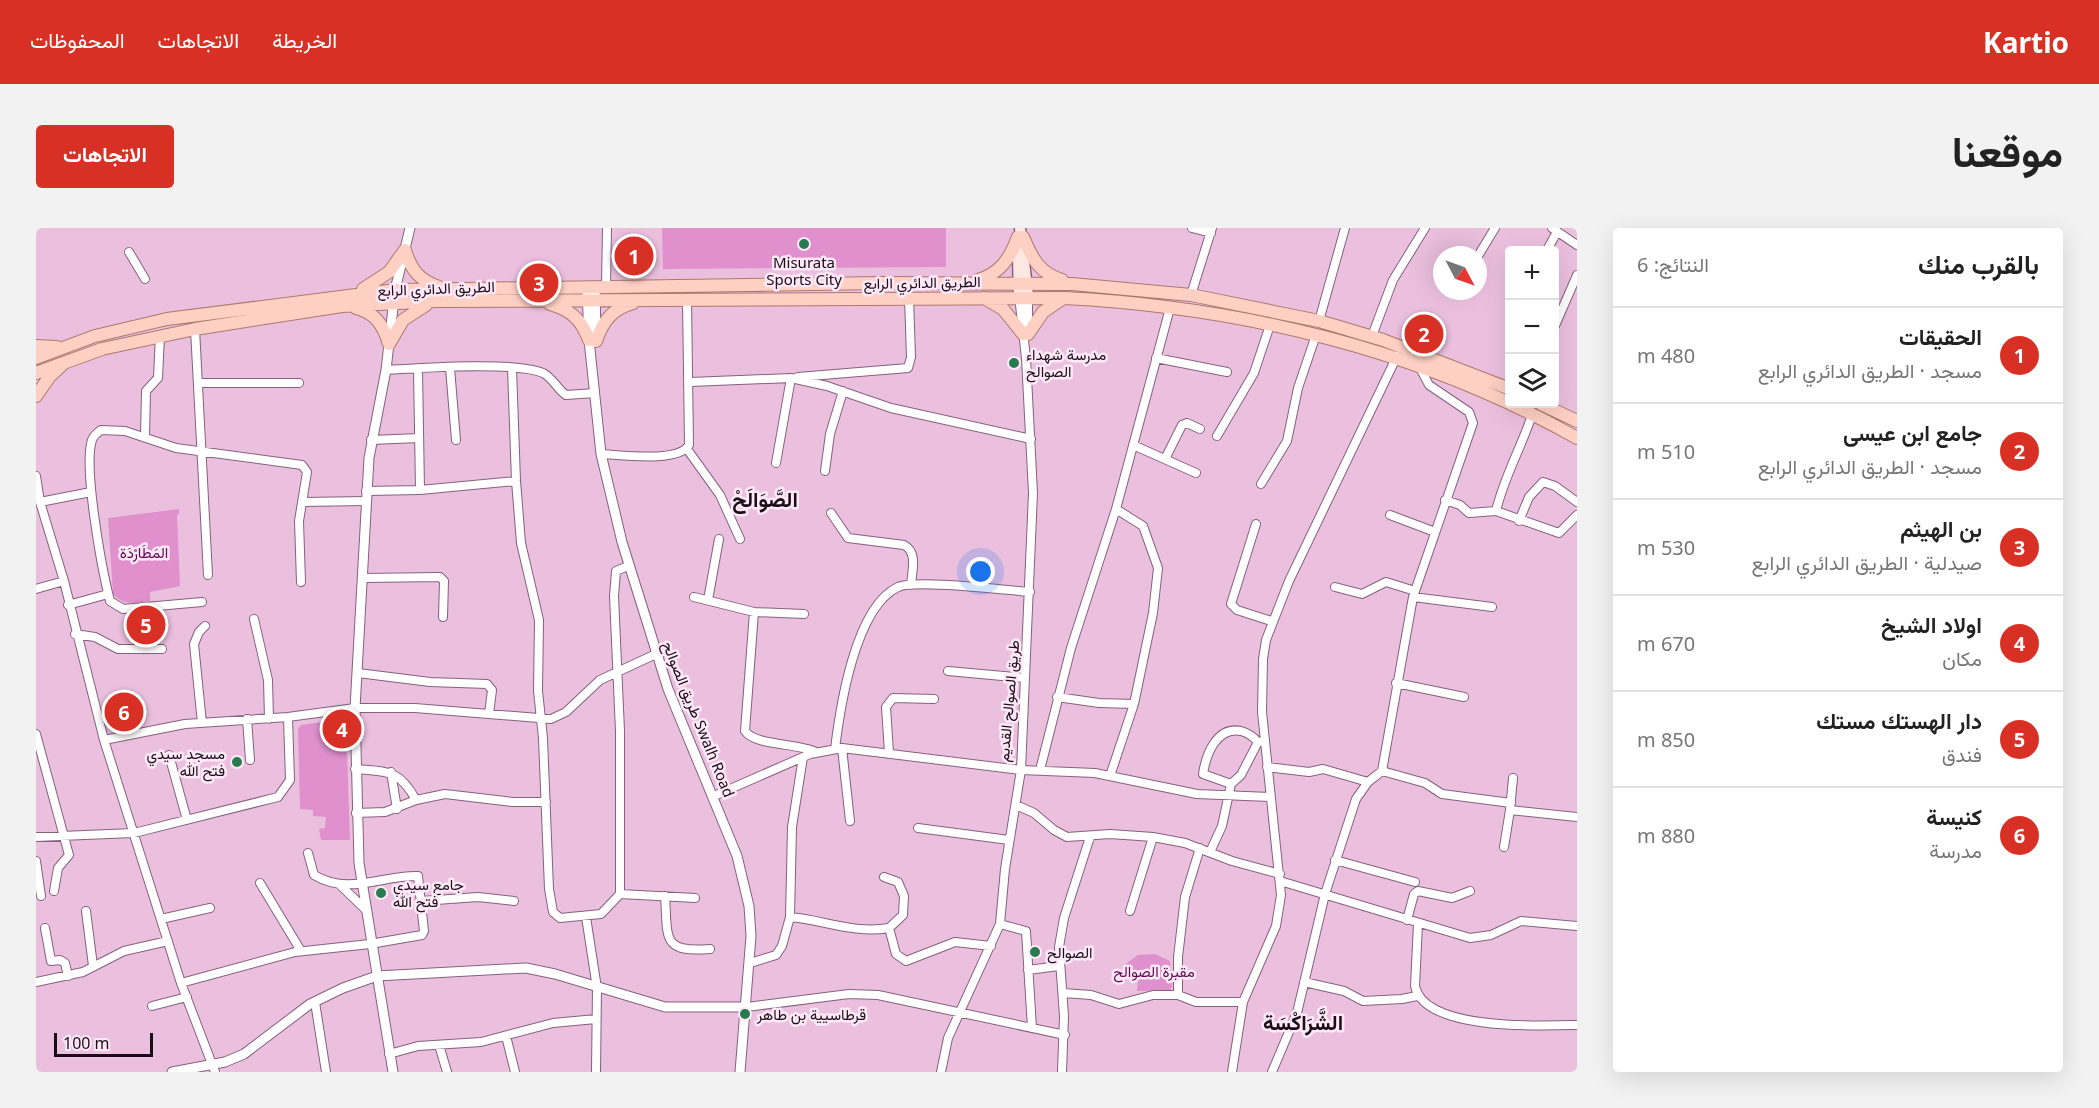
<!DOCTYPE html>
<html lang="ar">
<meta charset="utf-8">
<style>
body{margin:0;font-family:"Noto Sans",Vazirmatn,sans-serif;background:#f2f2f2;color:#222;direction:rtl}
.controls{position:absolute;right:18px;top:18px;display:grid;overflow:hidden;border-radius:6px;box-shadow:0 6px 24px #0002}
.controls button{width:54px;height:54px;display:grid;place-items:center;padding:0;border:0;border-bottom:2px solid #e0e0e0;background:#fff;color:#222;font:30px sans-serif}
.compass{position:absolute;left:1397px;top:18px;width:54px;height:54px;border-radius:50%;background:#fff;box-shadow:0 6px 24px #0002;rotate:131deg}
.scale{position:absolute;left:18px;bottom:15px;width:99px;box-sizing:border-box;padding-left:6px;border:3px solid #1b0d18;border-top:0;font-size:16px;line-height:21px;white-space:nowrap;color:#1b0d18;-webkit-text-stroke:4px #ffe8f8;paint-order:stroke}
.you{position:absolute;left:945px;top:344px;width:21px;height:21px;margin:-15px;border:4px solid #fff;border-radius:50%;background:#1a73e8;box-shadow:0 0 0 9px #1a73e833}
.badge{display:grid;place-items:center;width:39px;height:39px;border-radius:50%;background:#d93025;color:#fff;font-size:20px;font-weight:700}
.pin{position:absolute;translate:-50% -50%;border:3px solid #fff;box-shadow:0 2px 6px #0006}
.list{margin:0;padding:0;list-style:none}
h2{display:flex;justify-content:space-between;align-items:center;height:78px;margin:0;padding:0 24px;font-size:26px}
h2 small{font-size:20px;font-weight:400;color:#767676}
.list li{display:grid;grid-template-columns:39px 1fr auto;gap:18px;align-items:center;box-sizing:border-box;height:96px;padding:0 24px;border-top:2px solid #e0e0e0}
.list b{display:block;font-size:22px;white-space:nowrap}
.list p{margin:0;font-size:20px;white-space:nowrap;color:#767676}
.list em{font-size:20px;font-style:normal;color:#767676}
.icon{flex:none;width:33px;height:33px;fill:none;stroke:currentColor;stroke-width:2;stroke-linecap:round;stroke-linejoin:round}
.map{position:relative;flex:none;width:1541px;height:844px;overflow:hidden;direction:ltr;border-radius:6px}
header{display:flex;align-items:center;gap:36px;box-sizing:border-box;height:84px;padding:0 30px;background:#d93025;color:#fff}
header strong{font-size:28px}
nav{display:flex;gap:33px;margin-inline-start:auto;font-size:21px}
.intro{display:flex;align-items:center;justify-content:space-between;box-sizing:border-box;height:144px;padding:0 36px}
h1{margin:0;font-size:42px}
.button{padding:15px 27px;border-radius:6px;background:#d93025;color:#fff;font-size:21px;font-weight:700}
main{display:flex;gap:36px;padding:0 36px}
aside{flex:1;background:#fff;border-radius:6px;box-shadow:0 6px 24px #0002}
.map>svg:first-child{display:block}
.green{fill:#e090cd}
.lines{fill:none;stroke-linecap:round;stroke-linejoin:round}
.minor-casing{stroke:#86607d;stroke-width:10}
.tertiary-casing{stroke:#86607d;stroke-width:11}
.secondary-casing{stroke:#86607d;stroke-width:13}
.primary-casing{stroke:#ae776e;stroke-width:14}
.minor{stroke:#fff;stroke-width:8}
.tertiary{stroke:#fff;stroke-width:9}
.secondary{stroke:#fee7e1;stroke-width:10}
.primary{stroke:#fed0c4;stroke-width:12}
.poi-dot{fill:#277b4e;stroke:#ffe8f8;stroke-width:2}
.labels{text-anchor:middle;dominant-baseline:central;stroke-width:5;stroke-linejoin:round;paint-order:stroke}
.poi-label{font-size:15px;fill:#1b0d18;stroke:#ffe8f8;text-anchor:start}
.street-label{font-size:15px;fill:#1b0d18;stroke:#ffe8f8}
.park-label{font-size:15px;fill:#5e0951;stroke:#ffe8f8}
.district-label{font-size:21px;font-weight:bold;fill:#1b0d18;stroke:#ffe8f8}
</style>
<header>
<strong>Kartio</strong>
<nav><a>الخريطة</a><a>الاتجاهات</a><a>المحفوظات</a></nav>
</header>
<div class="intro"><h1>موقعنا</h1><a class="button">الاتجاهات</a></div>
<main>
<aside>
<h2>بالقرب منك<small>النتائج: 6</small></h2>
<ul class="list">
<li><span class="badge">1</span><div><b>الحقيقات</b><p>مسجد · الطريق الدائري الرابع</p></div><em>480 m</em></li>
<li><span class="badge">2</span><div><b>جامع ابن عيسى</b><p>مسجد · الطريق الدائري الرابع</p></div><em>510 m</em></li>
<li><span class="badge">3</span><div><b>بن الهيثم</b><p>صيدلية · الطريق الدائري الرابع</p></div><em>530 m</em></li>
<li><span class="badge">4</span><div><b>اولاد الشيخ</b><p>مكان</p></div><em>670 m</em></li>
<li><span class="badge">5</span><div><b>دار الهستك مستك</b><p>فندق</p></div><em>850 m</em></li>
<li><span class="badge">6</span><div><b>كنيسة</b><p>مدرسة</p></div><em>880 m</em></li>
</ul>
</aside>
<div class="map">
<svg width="1541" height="844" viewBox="0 0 1541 844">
<rect width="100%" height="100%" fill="#ebc0df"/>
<path class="green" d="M 626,0 L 910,0 L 910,39 L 627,41 Z
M 143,281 L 143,286 L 141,287 L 144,358 L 114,364 L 114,373 C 99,375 87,378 77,366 L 72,290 Z
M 307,491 L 310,494 L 314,612 L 285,612 L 283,601 L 289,600 L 290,589 L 277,588 L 277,582 L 264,581 L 262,501 L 265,497 Z
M 1119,726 L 1134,733 L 1136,759 L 1134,762 L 1101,763 L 1102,748 L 1089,750 L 1088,737 L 1102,727 Z"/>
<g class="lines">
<defs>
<path id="minor" d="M 1156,0 L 1175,5
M 1516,0 L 1541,17
M 1511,22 L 1521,4
M 93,24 L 109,51
M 1442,28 L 1459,0
M 570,59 L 571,0
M 1155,67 L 1176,0
M 992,68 L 992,104
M 1283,93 L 1309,0
M 1518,100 L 1541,47
M 159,101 L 172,347
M 1336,108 L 1357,52 L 1389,0
M 1120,130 L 1191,144
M 414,140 L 420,212
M 476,140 L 480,253 L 485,315 L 503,392 L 502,463 L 507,510 L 513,661 L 517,684 L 524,690 L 565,686 L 584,666 L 584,503 L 578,368 L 580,343 L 592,338
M 382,141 L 384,262
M 350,142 C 383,140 479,133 507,145 C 517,150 521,161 530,167 L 559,165
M 762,149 L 872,140 L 875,129 L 873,69
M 654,154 L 755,150 L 791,158 L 855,180 L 995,211
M 163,155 L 263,155
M 1181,208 L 1218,145 L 1234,97
M 109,209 L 110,163 L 122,150 L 124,107
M 335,212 L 383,210
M 1097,217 L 1160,245
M 651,221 L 684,267 L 704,311
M 565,226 C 586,227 642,235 653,217 L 651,72
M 1129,231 L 1146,197 L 1151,195 L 1164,201
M 740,235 L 755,150
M 789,243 L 794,206 L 807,163
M 0,248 L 4,274 L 28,353 L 68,512 L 145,755 L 179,844
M 1225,256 L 1251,213 L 1262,160 L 1280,107
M 330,263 L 384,262 L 480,253
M 1409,272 L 1424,277 L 1433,285 L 1460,283 C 1468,249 1485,220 1496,187
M 4,274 L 55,264
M 267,274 L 329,273
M 1460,283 L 1523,305 L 1541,287
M 795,285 L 812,310 L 868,317 C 882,324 876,343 875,357
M 1354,287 L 1399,304
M 1483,293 L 1493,269 L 1507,254 L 1519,258 L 1541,274
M 1220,296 L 1195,376 L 1201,382 L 1235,393
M 326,350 L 404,349 L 408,353 L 407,389
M 1299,359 L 1326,366 L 1350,354 L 1379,363
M 0,361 L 28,353
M 658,369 L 718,384 L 768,386
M 1377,369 L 1456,379
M 672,372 L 683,311
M 166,374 L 87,381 L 74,373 C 66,342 47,239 56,212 C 58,207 61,205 65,202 L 89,203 L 140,220 L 266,237 L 271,244 L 263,293 L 265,354
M 32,377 L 72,366
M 718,384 L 709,503 C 719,518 763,515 780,524
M 218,391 L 232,452 L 233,491
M 39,406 L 59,409 L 82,421 L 126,421
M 912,443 L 989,450
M 322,445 L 394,454 L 451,456 L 456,462 L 453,486
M 1360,455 L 1428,469
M 1021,469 L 1063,475 L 1098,476
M 211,491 L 214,532
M 166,495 L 158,416 L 163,404 L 169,398
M 0,506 L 33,627 L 22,640 L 18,663
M 68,512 L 149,496 L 252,489 L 319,480 L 379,480 L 515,491 L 530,484 L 564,452 L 620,426
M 806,520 L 814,593
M 799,521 C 804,480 819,379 862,359 C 879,351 970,362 994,364
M 853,525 L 850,479 L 857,470 L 898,471
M 133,527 L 151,592
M 1231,539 L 1273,544 L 1287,541 L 1332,554
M 319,541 C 352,544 363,541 380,572
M 1004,542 L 1035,420 L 1080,281 L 1134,80
M 1346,543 L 1389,555 L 1406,566 L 1475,575
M 355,544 L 361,581
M 1074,548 L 1098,476 L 1117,385 L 1122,340 L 1107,298 L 1080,281
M 1477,550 L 1474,582 L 1541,589
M 1195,556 L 1167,546 C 1170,526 1181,498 1205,503 C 1212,505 1217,508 1222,514
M 678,568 L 774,526 L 806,520 L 985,542 L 1059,545 L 1161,566 L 1234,569
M 980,577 L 998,585 L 1018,602 L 1031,609 L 1074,606 L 1117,609 L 1149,615 L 1196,633 L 1244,646
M 320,585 L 349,584 L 380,572 L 409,566 L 477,574 L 510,574
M 882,600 L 973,612
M 0,609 L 98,605 L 242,569 L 254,552 L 252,489
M 1468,619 L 1474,582
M 1174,624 L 1186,598 L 1195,556 L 1205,547 L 1222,514 L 1229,513
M 1299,632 L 1379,654
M 0,633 L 5,668
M 1244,653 L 1434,710 L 1455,707 L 1485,693 L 1541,698
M 224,655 L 265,723
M 303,656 L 329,681
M 584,666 L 659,670
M 629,668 C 632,710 625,725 674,721
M 386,673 L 442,669 L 478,673
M 50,683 L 57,738
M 1094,683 L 1117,609
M 550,689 L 561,760 L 560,844
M 754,689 C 788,692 818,706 853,700 L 867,687 L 868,668 L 862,654 L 848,649
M 125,691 L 174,680
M 1371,692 L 1378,666 L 1382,663 L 1416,670 L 1434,663
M 964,696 L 990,703 L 996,800
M 1382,696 L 1379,758 C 1388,803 1504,798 1541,797
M 9,700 L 15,733 L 24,732 L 29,735 L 32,748
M 853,700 L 860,726 L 870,733 L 919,714 L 955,718
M 714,735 L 740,727 L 746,718 L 754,689 L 756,599 L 767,529
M 992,742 L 1023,738
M 0,754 L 47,744 L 88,723 L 132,713
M 1268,754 L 1308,763 L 1327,773 L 1366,771 L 1381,768
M 145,755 L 259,724 L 334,716 L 386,707 L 388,703 L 382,648 C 346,647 313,668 278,647 L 272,625
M 1027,765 L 1055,767 L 1083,776 L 1117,767 L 1142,767 L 1160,774 L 1207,774
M 1142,767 L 1142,729 L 1149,669 L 1164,620
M 279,774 L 290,844
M 116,778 L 151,769
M 711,779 L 813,766 L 842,767 L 1029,807
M 470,808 L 479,844
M 403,817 L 411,844
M 353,826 L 382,818 L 445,814 L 517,795 L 560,791
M 905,844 L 912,810 L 964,696 L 969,641 L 985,542 L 997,265 L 990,130 L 983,68
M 1026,844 L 1028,788 L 1023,719 L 1028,690 L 1054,609
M 1196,844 L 1207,774 L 1240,698 L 1245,667 L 1226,484 L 1227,431 L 1230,412 L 1253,353 L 1361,128
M 1236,844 L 1261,785 L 1289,666 L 1320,571 L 1332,554 L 1346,543 L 1377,369 L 1437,195 L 1433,184 L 1393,157 L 1384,140"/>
<path id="tertiary" d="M 559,59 L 560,109
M 551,60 L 553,112 L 565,226 L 586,314 L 632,461 L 701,628 L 713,678 L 715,708 L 704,844
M 136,844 L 189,834 L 208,826 L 274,776 L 307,760 L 341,748 L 490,740 L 519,746 L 629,779 L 711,779
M 357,844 L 323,635 L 319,480 L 333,230 L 350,142 L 359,62 L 374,0"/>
<path id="secondary" d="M 984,0 L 992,68
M 982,30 L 983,68"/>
<path id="primary" d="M 987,9 C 996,30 1003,45 1026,52
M 369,22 C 375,42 383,52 403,59
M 942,52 C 965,45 974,30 982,9
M 327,61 L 353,44 L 369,22
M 948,70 L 967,81 L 987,106
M 514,76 C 535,82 545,91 553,112
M 320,80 C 339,85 347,96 353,116
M 992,106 L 1007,84 L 1026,71
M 560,113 C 567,93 576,81 597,75
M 353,116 L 367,92 L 390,77
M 0,118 L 21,119
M 0,130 L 59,108 L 131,91 L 359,62 L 847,55 L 1036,56 L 1155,67 L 1283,93 L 1347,112 L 1474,161
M 0,145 L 66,121 L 159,101 L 306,78 L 401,73 L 1028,70 C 1206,79 1386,122 1541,210
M 0,168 L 14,148 L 26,137
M 1505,176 L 1541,193"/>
</defs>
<use href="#minor" class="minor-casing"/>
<use href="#tertiary" class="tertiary-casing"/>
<use href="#secondary" class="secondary-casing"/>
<use href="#primary" class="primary-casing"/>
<use href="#minor" class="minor"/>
<use href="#tertiary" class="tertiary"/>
<use href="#secondary" class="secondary"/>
<use href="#primary" class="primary"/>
</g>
<g class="poi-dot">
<circle cx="768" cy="16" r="6"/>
<circle cx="978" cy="135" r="6"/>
<circle cx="201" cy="534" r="6"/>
<circle cx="345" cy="665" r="6"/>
<circle cx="999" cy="724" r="6"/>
<circle cx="709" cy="786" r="6"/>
</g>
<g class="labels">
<g class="poi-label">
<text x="768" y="34" text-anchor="middle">Misurata<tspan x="768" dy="17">Sports City</tspan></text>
<text x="990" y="126">مدرسة شهداء<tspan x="990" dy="17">الصوالح</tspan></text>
<text x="189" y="525" text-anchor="end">مسجد سيدي<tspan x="189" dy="17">فتح الله</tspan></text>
<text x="357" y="656">جامع سيدي<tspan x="357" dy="17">فتح الله</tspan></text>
<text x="1011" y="724">الصوالح</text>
<text x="721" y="786">قرطاسيية بن طاهر</text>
</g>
<g class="street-label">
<text transform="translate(886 54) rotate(-1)">الطريق الدائري الرابع</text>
<text transform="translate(400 60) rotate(-2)">الطريق الدائري الرابع</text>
<text transform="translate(972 473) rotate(-85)">طريق الصوالح القديم</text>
<text transform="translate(663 491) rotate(68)">طريق الصوالح Swalh Road</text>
</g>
<g class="park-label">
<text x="108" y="324">المَطَارْدَة</text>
<text x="1118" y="743">مقبرة الصوالح</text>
</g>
<g class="district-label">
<text x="729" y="271">الصَّوَالَحْ</text>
<text x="1267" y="794">الشَّرَاكْسَة</text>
</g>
</g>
</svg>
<div class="controls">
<button>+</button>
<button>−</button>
<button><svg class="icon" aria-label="layers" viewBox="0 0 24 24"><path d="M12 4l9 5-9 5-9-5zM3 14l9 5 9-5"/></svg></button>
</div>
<svg class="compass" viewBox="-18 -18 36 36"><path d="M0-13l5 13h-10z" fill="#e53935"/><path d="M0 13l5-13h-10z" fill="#767676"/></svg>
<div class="scale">100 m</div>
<div class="you"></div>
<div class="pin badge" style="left:598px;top:28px">1</div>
<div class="pin badge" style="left:1388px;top:106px">2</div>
<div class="pin badge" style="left:503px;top:55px">3</div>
<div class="pin badge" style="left:306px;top:501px">4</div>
<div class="pin badge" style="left:110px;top:397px">5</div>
<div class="pin badge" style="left:88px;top:484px">6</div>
</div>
</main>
